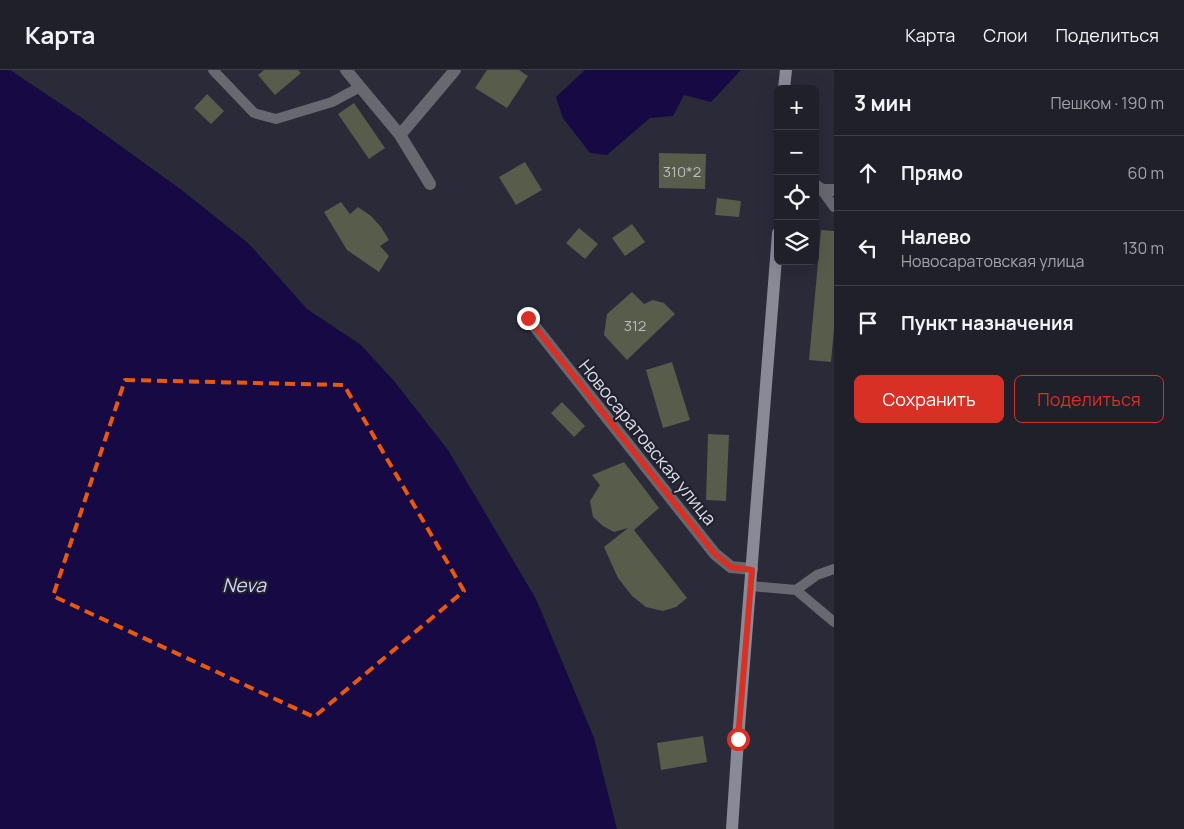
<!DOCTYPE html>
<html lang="ru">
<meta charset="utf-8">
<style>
body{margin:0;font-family:Manrope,sans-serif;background:#2d2d37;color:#f1f3f6}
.controls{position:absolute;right:15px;top:15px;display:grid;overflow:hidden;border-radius:8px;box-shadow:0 5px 20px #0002}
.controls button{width:45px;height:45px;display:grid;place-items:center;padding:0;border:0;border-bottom:1px solid #3d3e47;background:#20202b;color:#f1f3f6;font:25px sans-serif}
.stop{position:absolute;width:15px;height:15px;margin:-11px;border:4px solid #d93025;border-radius:50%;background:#fff}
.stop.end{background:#d93025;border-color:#fff;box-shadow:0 1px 5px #0008}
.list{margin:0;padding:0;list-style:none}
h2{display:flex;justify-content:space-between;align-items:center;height:65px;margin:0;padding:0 20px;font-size:21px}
h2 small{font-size:16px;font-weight:400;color:#a2a3a9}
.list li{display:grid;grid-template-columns:32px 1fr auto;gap:15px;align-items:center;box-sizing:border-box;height:75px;padding:0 20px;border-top:1px solid #3d3e47}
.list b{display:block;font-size:19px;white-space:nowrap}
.list p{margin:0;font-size:16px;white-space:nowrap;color:#a2a3a9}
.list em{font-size:16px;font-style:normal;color:#a2a3a9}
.actions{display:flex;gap:10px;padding:15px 20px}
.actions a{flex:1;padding:11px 0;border:1px solid #d93025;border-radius:8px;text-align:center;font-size:18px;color:#d93025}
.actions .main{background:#d93025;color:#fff}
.icon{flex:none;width:28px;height:28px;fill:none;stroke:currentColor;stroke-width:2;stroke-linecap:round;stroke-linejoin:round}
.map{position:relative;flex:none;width:834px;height:759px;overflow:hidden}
header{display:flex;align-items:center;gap:30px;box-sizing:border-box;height:70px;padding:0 25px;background:#20202b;border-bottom:1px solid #3d3e47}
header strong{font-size:24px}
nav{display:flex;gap:28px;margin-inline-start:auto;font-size:18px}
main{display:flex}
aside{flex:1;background:#20202b}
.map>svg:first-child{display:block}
.water{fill:#160944}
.building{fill:#585c4b}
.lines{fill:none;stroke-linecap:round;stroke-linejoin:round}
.lane{stroke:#686870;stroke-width:10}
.street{stroke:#686870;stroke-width:12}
.secondary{stroke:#898a96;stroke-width:12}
.route{stroke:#d93025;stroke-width:6}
.marked{fill:none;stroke:#e8590c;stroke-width:4;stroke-dasharray:10 6;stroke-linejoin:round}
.labels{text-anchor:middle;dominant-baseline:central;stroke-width:4.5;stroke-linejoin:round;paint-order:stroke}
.number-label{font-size:15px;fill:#babcbf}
.street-label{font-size:18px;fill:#dbdce6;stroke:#20202e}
.water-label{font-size:19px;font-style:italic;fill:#d1d2f8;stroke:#20202e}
</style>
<header>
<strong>Карта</strong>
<nav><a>Карта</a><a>Слои</a><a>Поделиться</a></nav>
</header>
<main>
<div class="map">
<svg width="834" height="759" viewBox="0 0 834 759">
<rect width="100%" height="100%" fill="#2a2a39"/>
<path class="water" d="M 0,0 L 10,0 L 82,48 L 183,121 L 249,174 L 307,239 L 361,275 L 394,311 L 448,380 L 536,529 L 594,668 L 617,759 L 0,759 Z
M 585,0 L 741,0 L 711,32 L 684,25 L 673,46 L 650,48 L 607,85 L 590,83 L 563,48 L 556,27 Z"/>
<path class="building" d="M 264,0 L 298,0 L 301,3 L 275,25 L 258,5 Z
M 487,0 L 519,0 L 528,6 L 507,38 L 475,18 Z
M 207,24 L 224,41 L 211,54 L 194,38 Z
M 354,33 L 385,78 L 369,89 L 338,44 Z
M 659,83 L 706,84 L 705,119 L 659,118 Z
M 525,92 L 542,120 L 516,135 L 499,107 Z
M 717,128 L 741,131 L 739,147 L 715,145 Z
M 341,132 L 350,144 L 358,137 L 371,146 L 381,157 L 389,170 L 380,176 L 389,186 L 379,202 L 347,180 L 324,142 Z
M 632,154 L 645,172 L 625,186 L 612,168 Z
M 579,158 L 598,174 L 585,189 L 566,173 Z
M 821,160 L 834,161 L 834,259 L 831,292 L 809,290 Z
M 632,222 L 644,234 L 653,230 L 664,233 L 675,244 L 627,290 L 604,265 L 607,244 Z
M 672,292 L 690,350 L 663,358 L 646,300 Z
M 562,332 L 585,356 L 574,367 L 551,343 Z
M 708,364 L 729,365 L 726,431 L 706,430 Z
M 624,392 L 659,438 L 634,460 L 687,528 L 676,537 L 663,541 L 646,537 L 632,526 L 618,508 L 604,477 L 628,458 L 614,462 L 603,456 L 593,447 L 590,431 L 600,415 L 592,405 Z
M 703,666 L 707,692 L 661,700 L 657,673 Z"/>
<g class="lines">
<path class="lane" d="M 213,0 L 254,43 L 276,49 L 332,32 L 360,17
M 822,120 L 834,137
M 750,516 L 796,520 L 834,552
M 796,520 L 817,505 L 834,499"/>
<path class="street" d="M 346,0 L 400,65 L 430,114
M 400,65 L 455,0
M 815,115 L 822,120 L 834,120
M 528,248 L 715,484 L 731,497 L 752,499"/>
<path class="secondary" d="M 784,19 L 786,0
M 732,759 L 738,669 L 778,163"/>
</g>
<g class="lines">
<path class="route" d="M 528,248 L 715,484 L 731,497 L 752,500 L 738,669"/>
</g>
<path class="marked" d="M 125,310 L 344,315 L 464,521 L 314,647 L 53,526 Z"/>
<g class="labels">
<g class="number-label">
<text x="682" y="101">310*2</text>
<text x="635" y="255">312</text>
</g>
<g class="street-label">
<text transform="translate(648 372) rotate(51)">Новосаратовская улица</text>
</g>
<g class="water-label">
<text x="244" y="515">Neva</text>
</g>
</g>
</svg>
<div class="controls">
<button>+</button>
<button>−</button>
<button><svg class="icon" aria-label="locate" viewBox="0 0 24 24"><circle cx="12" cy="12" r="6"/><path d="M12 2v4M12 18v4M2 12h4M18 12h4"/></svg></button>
<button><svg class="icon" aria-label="layers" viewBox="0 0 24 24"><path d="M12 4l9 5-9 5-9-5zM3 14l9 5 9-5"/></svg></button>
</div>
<div class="stop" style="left:738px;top:669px"></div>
<div class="stop end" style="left:528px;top:248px"></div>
</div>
<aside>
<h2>3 мин<small>Пешком · 190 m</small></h2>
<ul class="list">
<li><svg class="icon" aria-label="ahead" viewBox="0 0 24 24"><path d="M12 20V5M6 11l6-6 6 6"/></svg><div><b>Прямо</b></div><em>60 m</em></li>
<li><svg class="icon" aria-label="left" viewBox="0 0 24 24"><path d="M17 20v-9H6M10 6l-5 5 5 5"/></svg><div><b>Налево</b><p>Новосаратовская улица</p></div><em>130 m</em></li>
<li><svg class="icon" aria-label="arrive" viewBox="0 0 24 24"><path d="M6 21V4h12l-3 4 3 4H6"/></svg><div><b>Пункт назначения</b></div></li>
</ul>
<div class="actions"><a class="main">Сохранить</a><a>Поделиться</a></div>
</aside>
</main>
